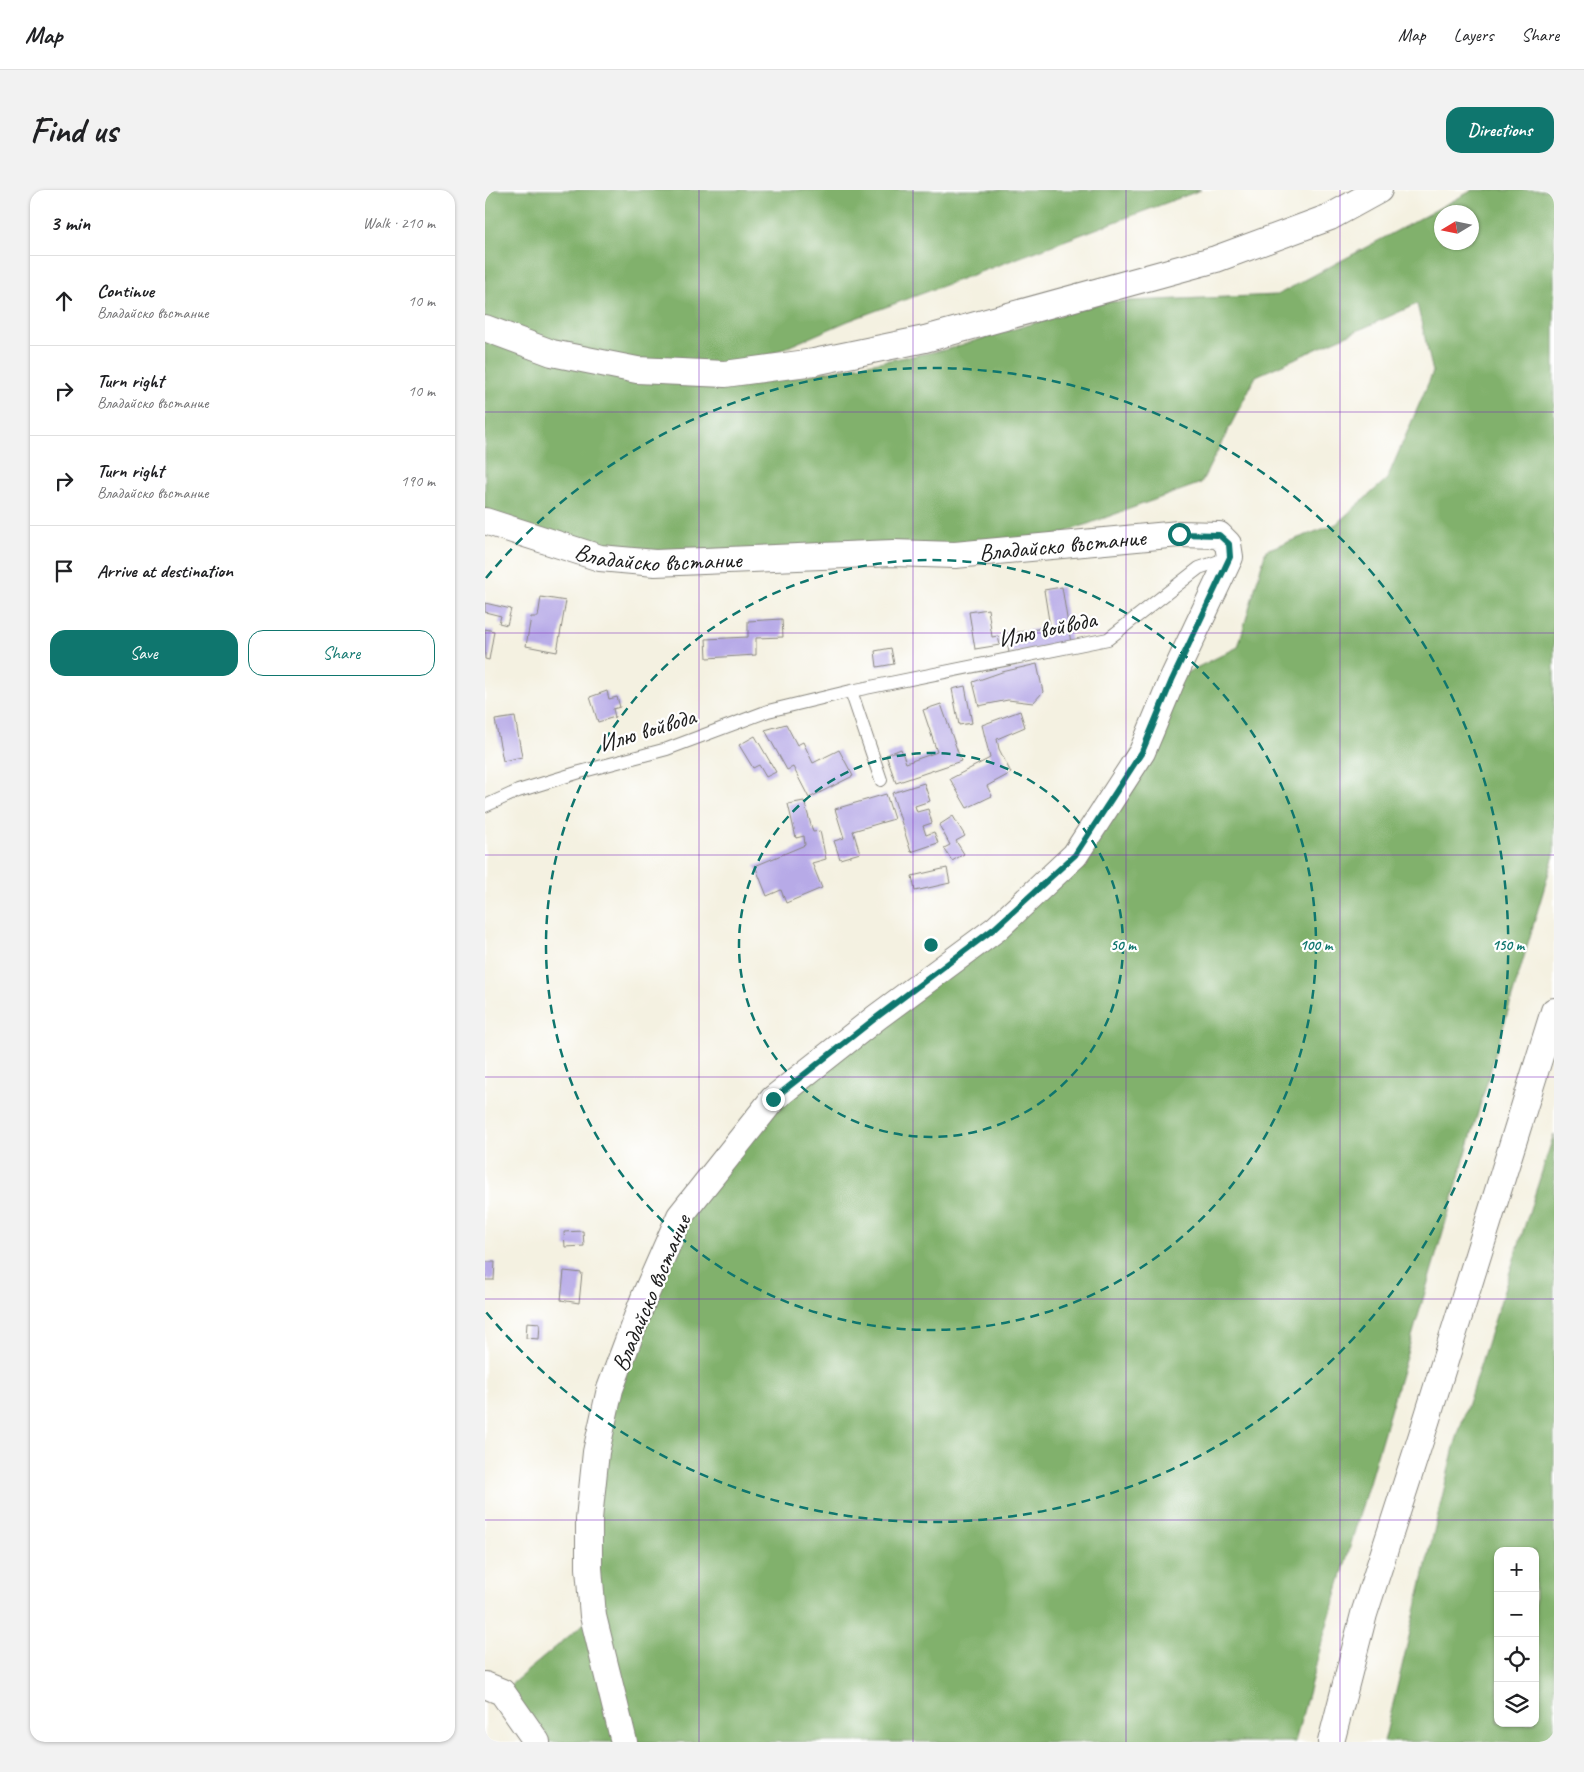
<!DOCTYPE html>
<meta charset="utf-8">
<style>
body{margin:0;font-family:Caveat,sans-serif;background:#f2f2f2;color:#202124}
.controls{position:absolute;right:15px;bottom:15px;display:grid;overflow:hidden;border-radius:10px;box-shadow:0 1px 4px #0004}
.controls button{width:45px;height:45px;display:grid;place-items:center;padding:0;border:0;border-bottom:1px solid #e0e0e0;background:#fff;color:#202124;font:25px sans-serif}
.compass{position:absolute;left:949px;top:15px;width:45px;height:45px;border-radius:50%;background:#fff;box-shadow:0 1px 4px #0004;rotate:260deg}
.stop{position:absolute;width:15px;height:15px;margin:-11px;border:4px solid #0f766e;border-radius:50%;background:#fff}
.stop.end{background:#0f766e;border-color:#fff;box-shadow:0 1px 5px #0008}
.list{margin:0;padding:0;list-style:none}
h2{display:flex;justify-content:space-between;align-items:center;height:65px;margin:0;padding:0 20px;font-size:21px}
h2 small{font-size:16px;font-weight:400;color:#757577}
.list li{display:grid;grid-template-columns:32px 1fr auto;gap:15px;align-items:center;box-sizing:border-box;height:90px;padding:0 20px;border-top:1px solid #e0e0e0}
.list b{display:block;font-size:19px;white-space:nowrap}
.list p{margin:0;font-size:16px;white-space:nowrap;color:#757577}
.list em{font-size:16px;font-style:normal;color:#757577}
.actions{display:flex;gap:10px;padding:15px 20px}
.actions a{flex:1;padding:11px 0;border:1px solid #0f766e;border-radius:15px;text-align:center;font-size:18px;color:#0f766e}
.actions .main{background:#0f766e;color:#fff}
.icon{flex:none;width:28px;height:28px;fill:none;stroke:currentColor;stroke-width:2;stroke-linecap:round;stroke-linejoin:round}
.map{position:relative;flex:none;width:1069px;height:1552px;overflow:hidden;border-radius:15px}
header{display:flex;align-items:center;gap:30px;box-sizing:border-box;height:70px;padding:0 25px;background:#fff;border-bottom:1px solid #e0e0e0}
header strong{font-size:24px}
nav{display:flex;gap:28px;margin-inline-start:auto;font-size:18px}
.intro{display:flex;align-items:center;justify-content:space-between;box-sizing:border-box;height:120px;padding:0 30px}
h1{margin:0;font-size:35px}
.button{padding:12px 22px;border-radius:15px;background:#0f766e;color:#fff;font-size:18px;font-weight:700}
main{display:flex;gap:30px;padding:0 30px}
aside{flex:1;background:#fff;border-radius:15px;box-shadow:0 1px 4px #0004}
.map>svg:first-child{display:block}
.forest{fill:#81b16c;stroke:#4e6644;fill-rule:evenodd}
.building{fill:#b7aae7}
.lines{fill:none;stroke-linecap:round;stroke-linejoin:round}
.lane-casing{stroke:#88867e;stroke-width:14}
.street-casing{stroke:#88867e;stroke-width:28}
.lane{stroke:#fff;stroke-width:12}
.street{stroke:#fff;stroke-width:26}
.route{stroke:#0f766e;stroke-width:6}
.grid{fill:none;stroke:#7b2cbf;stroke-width:1;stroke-opacity:0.55}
.ring{fill:none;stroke:#0f766e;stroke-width:2.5;stroke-dasharray:9 6}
.labels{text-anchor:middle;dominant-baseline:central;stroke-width:4.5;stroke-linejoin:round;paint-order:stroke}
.street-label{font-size:24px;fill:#1c1c1c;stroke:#fff}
.centre{fill:#0f766e;stroke:#fff;stroke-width:2.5}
.ring-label{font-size:15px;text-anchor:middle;font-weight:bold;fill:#0f766e;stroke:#fff;stroke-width:4.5;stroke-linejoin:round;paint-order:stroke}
</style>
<header>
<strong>Map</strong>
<nav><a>Map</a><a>Layers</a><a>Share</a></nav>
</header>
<div class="intro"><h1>Find us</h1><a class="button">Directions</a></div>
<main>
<aside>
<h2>3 min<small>Walk · 210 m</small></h2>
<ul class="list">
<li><svg class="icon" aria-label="ahead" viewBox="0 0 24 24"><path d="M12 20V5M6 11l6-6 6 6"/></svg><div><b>Continue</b><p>Владайско въстание</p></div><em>10 m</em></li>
<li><svg class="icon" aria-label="right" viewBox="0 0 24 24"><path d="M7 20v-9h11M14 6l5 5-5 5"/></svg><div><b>Turn right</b><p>Владайско въстание</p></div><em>10 m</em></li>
<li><svg class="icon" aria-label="right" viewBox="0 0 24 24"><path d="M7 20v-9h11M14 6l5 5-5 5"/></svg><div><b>Turn right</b><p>Владайско въстание</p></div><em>190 m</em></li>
<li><svg class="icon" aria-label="arrive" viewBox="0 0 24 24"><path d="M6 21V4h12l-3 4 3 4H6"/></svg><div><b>Arrive at destination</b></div></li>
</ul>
<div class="actions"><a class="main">Save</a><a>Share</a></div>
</aside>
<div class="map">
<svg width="1069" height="1552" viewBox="0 0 1069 1552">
<rect width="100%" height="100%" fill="#fff"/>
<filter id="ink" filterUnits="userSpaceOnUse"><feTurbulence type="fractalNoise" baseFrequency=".02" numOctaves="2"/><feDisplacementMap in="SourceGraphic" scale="10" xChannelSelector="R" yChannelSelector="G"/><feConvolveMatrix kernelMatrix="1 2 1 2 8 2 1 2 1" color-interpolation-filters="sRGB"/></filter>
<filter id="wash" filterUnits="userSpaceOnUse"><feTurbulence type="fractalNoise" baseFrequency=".0096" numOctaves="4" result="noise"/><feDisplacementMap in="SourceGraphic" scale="20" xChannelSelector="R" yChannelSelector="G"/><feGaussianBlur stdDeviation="1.12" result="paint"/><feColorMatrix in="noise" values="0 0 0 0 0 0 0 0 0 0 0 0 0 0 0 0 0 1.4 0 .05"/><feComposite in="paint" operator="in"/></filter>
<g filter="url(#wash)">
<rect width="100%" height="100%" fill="#f4f1e1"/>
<path class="forest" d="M 0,0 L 716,0 L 363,131 L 240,184 L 188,183 L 295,190 L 459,160 L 620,112 L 792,105 L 988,0 L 1069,0 L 1069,665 L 837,1452 L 810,1552 L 52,1552 L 17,1502 L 108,1426 L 111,1262 L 195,1026 L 288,909 L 590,665 L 687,490 L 753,457 L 781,360 L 851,334 L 902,289 L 948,182 L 932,114 L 771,186 L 716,293 L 531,360 L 170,373 L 0,331 ZM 956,22 L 986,22 L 986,52 L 956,52 Z
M 1069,944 L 1069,1552 L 899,1552 L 969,1257 ZM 1013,1361 L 1050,1361 L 1050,1533 L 1013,1533 Z"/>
<g id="blocks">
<path class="building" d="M 577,397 L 586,453 L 524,463 L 521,444 L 565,437 L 559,400 Z
M 56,407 L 81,411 L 72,462 L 41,456 L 46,427 L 53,427 Z
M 0,413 L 26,419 L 22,435 L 14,433 L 16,426 L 0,422 Z
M 503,419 L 507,447 L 513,446 L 515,455 L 490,459 L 484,422 Z
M 297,429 L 298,447 L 271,448 L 271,465 L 222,468 L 221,449 L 263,447 L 263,431 Z
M 0,439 L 9,441 L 4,470 L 0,469 Z
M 406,458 L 409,474 L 392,477 L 390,461 Z
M 552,474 L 558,502 L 548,513 L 523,510 L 494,516 L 488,492 L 517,482 Z
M 480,496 L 487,533 L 474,535 L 467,499 Z
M 122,501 L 124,509 L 132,507 L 135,517 L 128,519 L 130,527 L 113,532 L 105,507 Z
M 456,514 L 476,571 L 411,593 L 401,565 L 416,559 L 421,573 L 452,562 L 438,520 Z
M 535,521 L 540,537 L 512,549 L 514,559 L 526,583 L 502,596 L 507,606 L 482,618 L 465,589 L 505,568 L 497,535 Z
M 30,527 L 37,567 L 18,571 L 10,530 Z
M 301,534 L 312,555 L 318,552 L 328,573 L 354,560 L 368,586 L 324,608 L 308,577 L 302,580 L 280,540 Z
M 270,546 L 291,582 L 281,587 L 274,575 L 268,578 L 254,555 Z
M 439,593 L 445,611 L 430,616 L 432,622 L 443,619 L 447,633 L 438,636 L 441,645 L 449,642 L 453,653 L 426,662 L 407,603 Z
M 401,604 L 409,629 L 368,641 L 375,663 L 355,669 L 349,651 L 359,648 L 350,619 Z
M 319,611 L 328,642 L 335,641 L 341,669 L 327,673 L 337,698 L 301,713 L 296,700 L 282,706 L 270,676 L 320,655 L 319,646 L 311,648 L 303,614 Z
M 468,626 L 480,646 L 471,651 L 479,664 L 467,671 L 459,658 L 465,655 L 454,635 Z
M 462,678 L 465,693 L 430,701 L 427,686 Z
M 98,1041 L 99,1056 L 80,1057 L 79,1042 Z
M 0,1072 L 10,1072 L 9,1090 L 0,1090 Z
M 79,1081 L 97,1083 L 94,1113 L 76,1110 Z
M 42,1132 L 55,1133 L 54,1149 L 41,1148 Z"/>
</g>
</g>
<g filter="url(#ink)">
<use href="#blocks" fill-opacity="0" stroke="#88867e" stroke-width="1"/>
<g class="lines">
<defs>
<path id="lane" d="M 366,501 L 396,590
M 0,616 L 33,601 L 95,582 L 182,559 L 283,521 L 366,501 L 623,449 L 714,378 L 743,368"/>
<g id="street">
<path d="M 0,138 L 67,163 L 152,180 L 240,184 L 329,172 L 440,149 L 731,69 L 845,27 L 894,0"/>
<path id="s1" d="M 0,331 L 115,368 L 170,373 L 408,363 L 470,365 L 694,344 L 734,345 L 743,354 L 745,367 L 687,490 L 657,562 L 590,665 L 511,739 L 392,827 L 288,909 L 195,1026 L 159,1108 L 125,1199 L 111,1262 L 104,1329 L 104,1378 L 108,1426 L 139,1552"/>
<path d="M 0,1495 L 17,1502 L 52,1552"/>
<path d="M 846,1552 L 879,1424 L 936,1248 L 1069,821"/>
</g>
</defs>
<use href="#lane" class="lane-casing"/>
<use href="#street" class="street-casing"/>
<use href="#lane" class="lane"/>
<use href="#street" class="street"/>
</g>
</g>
<g class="lines" filter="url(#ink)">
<path class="route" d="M 288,909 L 392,827 L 510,738 L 590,665 L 657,562 L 687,490 L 745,367 L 744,354 L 734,345 L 694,344"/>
</g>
<path class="grid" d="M 214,0 L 214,1552M 428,0 L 428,1552M 641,0 L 641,1552M 855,0 L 855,1552M 0,222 L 1069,222M 0,443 L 1069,443M 0,665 L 1069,665M 0,887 L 1069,887M 0,1109 L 1069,1109M 0,1330 L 1069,1330"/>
<g class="ring">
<circle cx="446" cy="755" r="192"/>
<circle cx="446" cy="755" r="385"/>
<path d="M1 388A577 577 0 1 1 1 1122"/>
</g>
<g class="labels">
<g class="street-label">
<text stroke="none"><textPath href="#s1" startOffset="584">Владайско въстание</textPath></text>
<text stroke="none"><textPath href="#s1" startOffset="179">Владайско въстание</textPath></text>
<text transform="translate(562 439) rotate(-12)">Илю войвода</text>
<text transform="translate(162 540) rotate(-17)">Илю войвода</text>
<text transform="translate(166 1103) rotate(-67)">Владайско въстание</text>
</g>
</g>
<circle cx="446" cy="755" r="8" class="centre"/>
<g class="ring-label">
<text x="638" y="760">50 m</text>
<text x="831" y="760">100 m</text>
<text x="1023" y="760">150 m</text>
</g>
</svg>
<div class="controls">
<button>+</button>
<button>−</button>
<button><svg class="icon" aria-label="locate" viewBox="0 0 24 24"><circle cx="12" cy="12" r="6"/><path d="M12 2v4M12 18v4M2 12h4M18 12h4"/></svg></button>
<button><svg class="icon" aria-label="layers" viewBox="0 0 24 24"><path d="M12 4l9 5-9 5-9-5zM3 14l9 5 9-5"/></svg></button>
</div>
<svg class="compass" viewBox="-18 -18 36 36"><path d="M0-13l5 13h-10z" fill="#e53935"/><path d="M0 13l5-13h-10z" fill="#757577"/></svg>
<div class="stop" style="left:694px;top:344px"></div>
<div class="stop end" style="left:288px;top:909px"></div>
</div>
</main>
